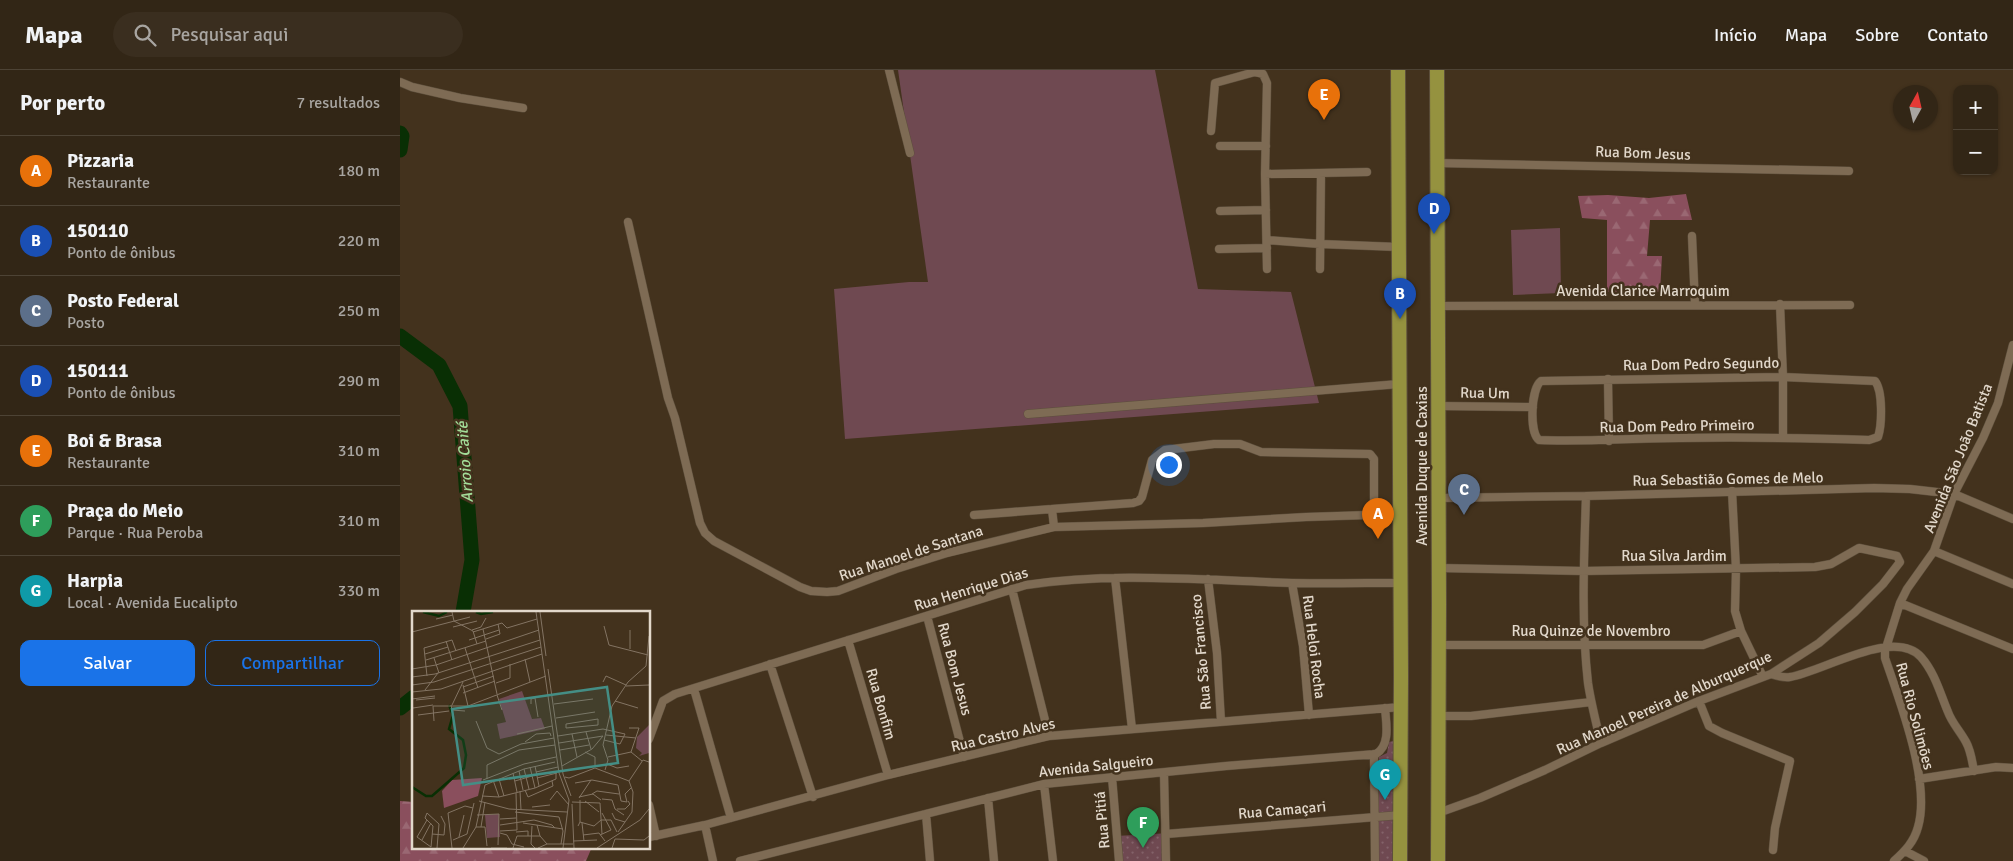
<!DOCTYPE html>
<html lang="pt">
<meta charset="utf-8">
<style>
body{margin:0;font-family:Signika,sans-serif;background:#3a2e1f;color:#f1f3f6}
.controls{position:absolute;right:15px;top:15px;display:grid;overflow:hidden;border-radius:10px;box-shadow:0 1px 4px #0004}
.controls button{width:45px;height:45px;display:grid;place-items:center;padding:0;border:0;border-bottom:1px solid #4d4335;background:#322616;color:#f1f3f6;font:25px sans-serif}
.compass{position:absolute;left:1493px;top:15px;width:45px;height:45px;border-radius:50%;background:#322616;box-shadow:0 1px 4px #0004;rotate:8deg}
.you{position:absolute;left:768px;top:394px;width:18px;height:18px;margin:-12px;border:4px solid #fff;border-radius:50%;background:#1a73e8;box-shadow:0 0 0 8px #1a73e833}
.badge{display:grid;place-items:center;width:32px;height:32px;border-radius:50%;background:#1a73e8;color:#fff;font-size:16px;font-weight:700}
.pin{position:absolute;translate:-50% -41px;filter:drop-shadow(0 1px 2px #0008)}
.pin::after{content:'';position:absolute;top:26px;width:18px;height:15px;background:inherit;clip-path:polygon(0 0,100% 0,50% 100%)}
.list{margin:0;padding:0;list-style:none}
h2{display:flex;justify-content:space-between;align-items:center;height:65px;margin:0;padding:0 20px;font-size:21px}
h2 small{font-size:16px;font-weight:400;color:#a8a5a1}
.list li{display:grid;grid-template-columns:32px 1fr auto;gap:15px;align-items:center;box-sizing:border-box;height:70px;padding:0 20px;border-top:1px solid #4d4335}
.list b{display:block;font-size:19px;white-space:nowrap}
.list p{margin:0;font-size:16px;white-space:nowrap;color:#a8a5a1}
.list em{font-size:16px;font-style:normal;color:#a8a5a1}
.actions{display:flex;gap:10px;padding:15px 20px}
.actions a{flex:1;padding:11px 0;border:1px solid #1a73e8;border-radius:10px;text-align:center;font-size:18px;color:#1a73e8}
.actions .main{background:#1a73e8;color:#fff}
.icon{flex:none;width:28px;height:28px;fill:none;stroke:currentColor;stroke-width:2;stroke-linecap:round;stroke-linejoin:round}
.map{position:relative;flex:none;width:1613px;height:791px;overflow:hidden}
header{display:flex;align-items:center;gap:30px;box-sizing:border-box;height:70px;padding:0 25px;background:#322616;border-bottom:1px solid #4d4335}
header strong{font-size:24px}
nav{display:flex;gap:28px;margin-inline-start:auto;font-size:18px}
.search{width:350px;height:45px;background:#3a2e1f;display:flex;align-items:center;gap:12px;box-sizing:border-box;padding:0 18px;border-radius:28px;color:#a8a5a1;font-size:19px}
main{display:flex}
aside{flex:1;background:#322616}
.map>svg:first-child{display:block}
.grass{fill:#6f4951}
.forest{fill:url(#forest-firs)}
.park{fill:url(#park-dots)}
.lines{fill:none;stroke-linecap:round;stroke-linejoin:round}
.river{stroke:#092f04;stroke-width:15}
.street-casing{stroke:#5d4f3c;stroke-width:9}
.highway-casing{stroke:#5d4f3c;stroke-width:16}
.street{stroke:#7e6b54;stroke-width:8}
.highway{stroke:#95923f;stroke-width:14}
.labels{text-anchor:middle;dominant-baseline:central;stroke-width:5;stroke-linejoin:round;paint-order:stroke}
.street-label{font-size:15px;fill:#e2d8cb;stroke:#43321d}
.water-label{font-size:16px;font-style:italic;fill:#a3dd99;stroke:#43321d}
.inset-river{fill:none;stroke:#092f04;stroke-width:2.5}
.inset-road{fill:none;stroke:#837463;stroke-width:1}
.view{fill:#448e85;fill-opacity:0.15;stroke:#448e85;stroke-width:2.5}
.inset-edge{fill:none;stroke:#e2d8cb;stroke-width:2.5}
</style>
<header>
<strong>Mapa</strong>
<div class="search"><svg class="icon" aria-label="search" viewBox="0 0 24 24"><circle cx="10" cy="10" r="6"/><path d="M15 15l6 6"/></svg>Pesquisar aqui</div>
<nav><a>Início</a><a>Mapa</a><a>Sobre</a><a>Contato</a></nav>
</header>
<main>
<aside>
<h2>Por perto<small>7 resultados</small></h2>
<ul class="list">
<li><span class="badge" style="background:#e8710a">A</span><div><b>Pizzaria</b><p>Restaurante</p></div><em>180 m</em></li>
<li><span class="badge" style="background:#1a4fb4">B</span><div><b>150110</b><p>Ponto de ônibus</p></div><em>220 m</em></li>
<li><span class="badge" style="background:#5c6f8a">C</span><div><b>Posto Federal</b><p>Posto</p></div><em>250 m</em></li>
<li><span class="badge" style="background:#1a4fb4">D</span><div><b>150111</b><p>Ponto de ônibus</p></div><em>290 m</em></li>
<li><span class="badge" style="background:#e8710a">E</span><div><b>Boi &amp; Brasa</b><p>Restaurante</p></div><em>310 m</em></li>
<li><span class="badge" style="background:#2e9e5b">F</span><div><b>Praça do Meio</b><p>Parque · Rua Peroba</p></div><em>310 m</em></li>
<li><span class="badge" style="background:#0f9aa8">G</span><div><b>Harpia</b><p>Local · Avenida Eucalipto</p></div><em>330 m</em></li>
</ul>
<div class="actions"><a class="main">Salvar</a><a>Compartilhar</a></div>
</aside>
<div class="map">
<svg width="1613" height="791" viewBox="0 0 1613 791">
<defs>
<pattern id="forest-firs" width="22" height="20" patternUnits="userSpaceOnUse" patternTransform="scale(1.25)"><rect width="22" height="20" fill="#8a4f5d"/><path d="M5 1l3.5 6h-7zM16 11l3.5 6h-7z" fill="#9a6873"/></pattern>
<pattern id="park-dots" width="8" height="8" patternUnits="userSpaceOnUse" patternTransform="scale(1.25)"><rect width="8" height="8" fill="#6f4951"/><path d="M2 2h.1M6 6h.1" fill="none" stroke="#836269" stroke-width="1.8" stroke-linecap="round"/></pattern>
</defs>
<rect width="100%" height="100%" fill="#43321d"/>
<path class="grass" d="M 498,0 L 755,0 L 798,219 L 891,222 L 919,333 L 445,369 L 434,219 L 509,212 L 528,212 Z
M 1160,158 L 1161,223 L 1113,225 L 1111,160 Z"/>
<path class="forest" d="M 1286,124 L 1292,150 L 1250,150 L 1247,186 L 1262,186 L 1260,222 L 1207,222 L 1207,150 L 1182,148 L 1178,126 L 1208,125 L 1249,128 Z
M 0,731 L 14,732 L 14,777 L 192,777 L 186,791 L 0,791 Z"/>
<path class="park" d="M 993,671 L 995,791 L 977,791 L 979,748 L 979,687 L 987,683 L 989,672 Z
M 770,763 L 768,791 L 720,791 L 716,766 Z"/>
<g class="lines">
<path class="river" d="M 0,63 L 2,66 L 0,80
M 0,266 L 39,295 L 60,336 L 72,490 L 63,542
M 0,638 L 14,627"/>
<defs>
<path id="street" d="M 489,0 L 510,83
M 0,12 L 12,17 L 60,28 L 123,38
M 811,61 L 815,13 L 855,2 L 863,4 L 867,13 L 865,104 L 867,199
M 820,76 L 866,76
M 1036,93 L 1449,101
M 865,104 L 967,102
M 820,141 L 866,140
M 228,152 L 268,328 L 275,348 L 300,453 L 305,463 L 314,471 L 400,517 L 411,521 L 427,522 L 438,521 L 496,499 L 547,483 L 654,457 L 803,453 L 906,447 L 1000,444
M 1292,166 L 1295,234
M 867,170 L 920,174 L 999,177
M 819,179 L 867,178
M 920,199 L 921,103
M 1380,234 L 1383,307 L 1383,367
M 1037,236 L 1450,235
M 1383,307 L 1475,311 C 1483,321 1482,355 1478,367 L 1469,370 C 1406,368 1343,367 1280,368 C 1233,368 1186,372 1139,370 C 1129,362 1131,319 1141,311 Z
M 1208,309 L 1209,371
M 1038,336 L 1133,337
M 628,344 L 999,314
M 1332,421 L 1336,499 L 1335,541 L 1341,561 L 1363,607
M 1186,426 C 1184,488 1181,551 1188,613 C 1191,633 1196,653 1201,673
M 1038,428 L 1186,426 L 1474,418 L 1510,419 L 1554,424 L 1613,449
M 574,445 L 652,439
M 654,457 L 652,439 L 733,433 L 739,431 L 742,427 L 752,390 L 765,380 L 814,374 L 840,374 L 861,382 L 970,384 L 974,389 L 974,444
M 1534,481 L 1613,514
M 715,508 L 732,659
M 808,509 L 817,583 L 821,652
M 892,513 L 903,576 L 909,645
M 612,519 L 649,666
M 1500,533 L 1613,579
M 527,546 L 564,687
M 448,570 L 488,705
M 1039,575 L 1303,575 L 1341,561
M 370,594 L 413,727
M 1371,604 C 1377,606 1384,608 1390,607 C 1422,602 1494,557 1521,587 C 1535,603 1540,623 1548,642 C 1552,653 1560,661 1566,672 C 1571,681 1572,691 1574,701
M 294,619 L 331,748
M 1299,631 L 1309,656 L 1322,663 L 1390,691 L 1375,758 L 1373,780
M 1039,646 L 1071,646 L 1191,632
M 249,669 L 263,631 L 275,624 L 626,515 C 706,503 786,509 866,512 C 911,514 956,513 1000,513
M 974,684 L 975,791
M 764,703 L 766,791
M 712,707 L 719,791
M 1519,709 L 1596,697 L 1613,698
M 644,714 L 653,791
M 588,728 L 594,791
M 249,735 L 256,766
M 1038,743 L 1080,728 L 1145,700 L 1201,673 L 1299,631 L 1371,604 L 1419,573 L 1455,542 L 1483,514 L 1500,492 L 1497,486 L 1459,478 L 1431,494 L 1415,497 L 1183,501 L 1039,498
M 526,744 L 530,791
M 305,755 L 313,791
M 766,764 L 1001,745
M 249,767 L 305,755 L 488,705 L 649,666 L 1001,637
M 1505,781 L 1524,791
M 340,791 L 644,714 L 826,696 L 976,684 C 991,675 986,652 985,638
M 1494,791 C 1505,781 1514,772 1518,757 C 1531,712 1500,632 1485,588 L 1485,581 L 1500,533 L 1507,519 L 1534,481 L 1554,424 L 1583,368 L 1598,333 L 1613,275"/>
<path id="highway" d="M 998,0 L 1001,606 L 1000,791
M 1037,0 L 1039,534 L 1038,791"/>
</defs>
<use href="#street" class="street-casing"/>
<use href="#highway" class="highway-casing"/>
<use href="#street" class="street"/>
<use href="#highway" class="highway"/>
</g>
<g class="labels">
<g class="street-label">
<text transform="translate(1243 83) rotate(2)">Rua Bom Jesus</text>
<text x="1243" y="221">Avenida Clarice Marroquim</text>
<text transform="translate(1301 294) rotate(-1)">Rua Dom Pedro Segundo</text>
<text transform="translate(1085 323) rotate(1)">Rua Um</text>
<text transform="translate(1277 356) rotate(-1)">Rua Dom Pedro Primeiro</text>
<text transform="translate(1558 388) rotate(-68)">Avenida São João Batista</text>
<text transform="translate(1022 396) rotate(-90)">Avenida Duque de Caxias</text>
<text transform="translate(1328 409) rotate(-1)">Rua Sebastião Gomes de Melo</text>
<text transform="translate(511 483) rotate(-18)">Rua Manoel de Santana</text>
<text x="1274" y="486">Rua Silva Jardim</text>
<text transform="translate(571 519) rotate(-17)">Rua Henrique Dias</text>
<text x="1191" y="561">Rua Quinze de Novembro</text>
<text transform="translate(914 577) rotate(83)">Rua Heloi Rocha</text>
<text transform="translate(801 582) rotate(-95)">Rua São Francisco</text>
<text transform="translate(555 599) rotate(75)">Rua Bom Jesus</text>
<text transform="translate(1264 633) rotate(-24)">Rua Manoel Pereira de Alburquerque</text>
<text transform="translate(481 634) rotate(74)">Rua Bonfim</text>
<text transform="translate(1515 646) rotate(75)">Rua Rio Solimões</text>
<text transform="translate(603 665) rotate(-13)">Rua Castro Alves</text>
<text transform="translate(696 696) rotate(-6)">Avenida Salgueiro</text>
<text transform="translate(882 740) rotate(-5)">Rua Camaçari</text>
<text transform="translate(702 750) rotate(-95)">Rua Pitiá</text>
</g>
<g class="water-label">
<text transform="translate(65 392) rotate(-94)">Arroio Caité</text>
</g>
</g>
<g transform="translate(12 541)">
<rect width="238" height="238" fill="#43321d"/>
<path d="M 110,80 L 120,108 L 129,107 L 133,118 L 88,128 L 85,113 L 94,111 L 87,88 ZM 237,114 L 237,142 L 227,145 L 230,142 L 224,137 L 225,126 Z" fill="#6f4951"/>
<path d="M 70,167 L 66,185 L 32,197 L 30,180 L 40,169 Z" fill="#8a4f5d"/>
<path d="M 87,203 L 88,226 L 75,227 L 73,204 Z" fill="#6f4951"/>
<path class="inset-river" d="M 11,1 L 27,5 L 35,1M 64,1 L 69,3 L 81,1M 0,176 L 14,185 L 20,185 L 52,157 L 54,144 L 51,129 L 37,118 L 41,104 L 37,94"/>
<path class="inset-road" d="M 40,1 L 42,10 L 61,20 L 65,33M 124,1 L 147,162 L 157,189 L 151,237M 128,1 L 134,45M 24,8 L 41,4M 192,15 L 197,34 L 236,44M 41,16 L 65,10M 71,18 L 85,83M 60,19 L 69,16 L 74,7M 0,21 L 58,6M 61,21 L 90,12 L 95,17 L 125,8M 74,28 L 88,23 L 86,13M 57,29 L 87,19M 34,30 L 40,49M 53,37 L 66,77M 218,38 L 218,19M 13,43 L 36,36M 22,47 L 27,62M 113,48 L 118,71M 14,49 L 74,30M 0,58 L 24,54 L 127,19M 136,58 L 151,163 L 159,185M 15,65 L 12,37 L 40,29 L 44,40M 0,66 L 23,63 L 128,29M 191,71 L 194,65 L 214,74M 84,72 L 98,67 L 98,53M 0,74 L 22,71 L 129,36M 51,74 L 56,95M 214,75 L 237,74M 51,76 L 82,65M 13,79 L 26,62M 0,81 L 29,78 L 130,43M 51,82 L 83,70M 85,84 L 90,99M 0,88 L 23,85M 4,89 L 23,87M 203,90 L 226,97M 119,93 L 119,88 L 123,87 L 126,106M 142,93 L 181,88M 39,94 L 40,99 L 53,100M 40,94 L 51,71M 1,97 L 21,94M 6,104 L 37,100M 144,107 L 183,101M 186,108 L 186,114 L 154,117 L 154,113 ZM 22,110 L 21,95 L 56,95 L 134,65M 64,110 L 75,137 L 87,143 L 109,133 L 142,127M 217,117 L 227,117 L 219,141M 174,121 L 179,138M 105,123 L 140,115M 160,123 L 165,146M 194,124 L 224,127M 146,125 L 191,118 L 213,123 L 208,133 L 192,129M 113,131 L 124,123 L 138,122 L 139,125M 147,132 L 191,125M 148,139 L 177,134M 173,141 L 183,146 L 183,154M 196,146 L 219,141 L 230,150M 195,153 L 205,157 L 217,155M 123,155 L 127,175M 150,155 L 180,138 L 191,125M 118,156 L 123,177M 112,158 L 117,178M 193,159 L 196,149 L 191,134 L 200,95 L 216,71 L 234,55 L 237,25M 107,160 L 111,179M 124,161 L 146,156M 101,162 L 105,181M 153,166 L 157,167 L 183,157 L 217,170 L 221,181 L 220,201 L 206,221M 125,167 L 145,162M 75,168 L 75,154 L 107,139 L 143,134M 87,168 L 92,185M 71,169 L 112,153 L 144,146M 81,169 L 87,186M 103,170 L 120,165M 217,170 L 231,149 L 237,151M 163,172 L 180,169 L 206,174 L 209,190 L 215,191 L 213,183 L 219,177M 113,179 L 116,186 L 141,175 L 140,170M 108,180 L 109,199M 180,183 L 185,180 L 207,183M 70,185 L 87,186 L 123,177 L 144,168 L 144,161M 167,186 L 181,183 L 189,189M 167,187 L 179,169M 190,188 L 200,189 L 203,198 L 212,204M 138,189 L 145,180 L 157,194M 168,189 L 168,211M 67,190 L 97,198 L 155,201M 173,190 L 187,201M 160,191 L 188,192M 188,192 L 190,223M 160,193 L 162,237M 120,196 L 138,194M 205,198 L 213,198 L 218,193 L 216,190M 103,201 L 147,206 L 151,220 L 149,233M 200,202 L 203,208 L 213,211M 65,204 L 87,203 L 86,234M 88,208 L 104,207M 15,209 L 5,226 L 19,236M 111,212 L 151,218M 170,212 L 172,230M 88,214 L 122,209 L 140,214 L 143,217M 125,214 L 128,225 L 135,233M 120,215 L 119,233 L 123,237M 166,215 L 168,211 L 182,215M 182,215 L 189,209 L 199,209 L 205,221M 64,216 L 73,216 L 75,235M 69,216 L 73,191M 88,220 L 105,219 L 104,182M 104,221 L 116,220 L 116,225M 88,222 L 95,224 L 100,233 L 112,236M 20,223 L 32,224 L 33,213 L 29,205M 171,224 L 187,222 L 193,230M 188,224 L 199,219 L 190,202M 47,226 L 52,204M 10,229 L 19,212M 41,229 L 55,223 L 62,192M 161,230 L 185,229M 19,236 L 21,215 L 13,207 L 15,202 L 27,213 L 25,237M 40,237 L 36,202 L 53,195 L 61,197M 51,237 L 64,216 L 73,174 L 112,158 L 143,151M 79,237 L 95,237M 101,237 L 105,225 L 128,225M 126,237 L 135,233 L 161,233M 185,237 L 228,209 L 237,198M 200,237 L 203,228 L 232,229 L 237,225"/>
<path class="view" d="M 195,76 L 206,152 L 51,174 L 40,98 Z"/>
<rect width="238" height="238" class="inset-edge"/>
</g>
</svg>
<div class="controls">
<button>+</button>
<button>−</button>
</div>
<svg class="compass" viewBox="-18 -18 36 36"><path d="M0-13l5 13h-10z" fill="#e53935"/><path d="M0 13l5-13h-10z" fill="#a8a5a1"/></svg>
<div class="you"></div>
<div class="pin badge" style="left:978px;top:469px;background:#e8710a">A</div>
<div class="pin badge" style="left:1000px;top:249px;background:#1a4fb4">B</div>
<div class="pin badge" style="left:1064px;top:445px;background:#5c6f8a">C</div>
<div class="pin badge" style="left:1034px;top:164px;background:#1a4fb4">D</div>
<div class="pin badge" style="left:924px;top:50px;background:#e8710a">E</div>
<div class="pin badge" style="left:743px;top:778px;background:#2e9e5b">F</div>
<div class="pin badge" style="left:985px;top:730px;background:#0f9aa8">G</div>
</div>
</main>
